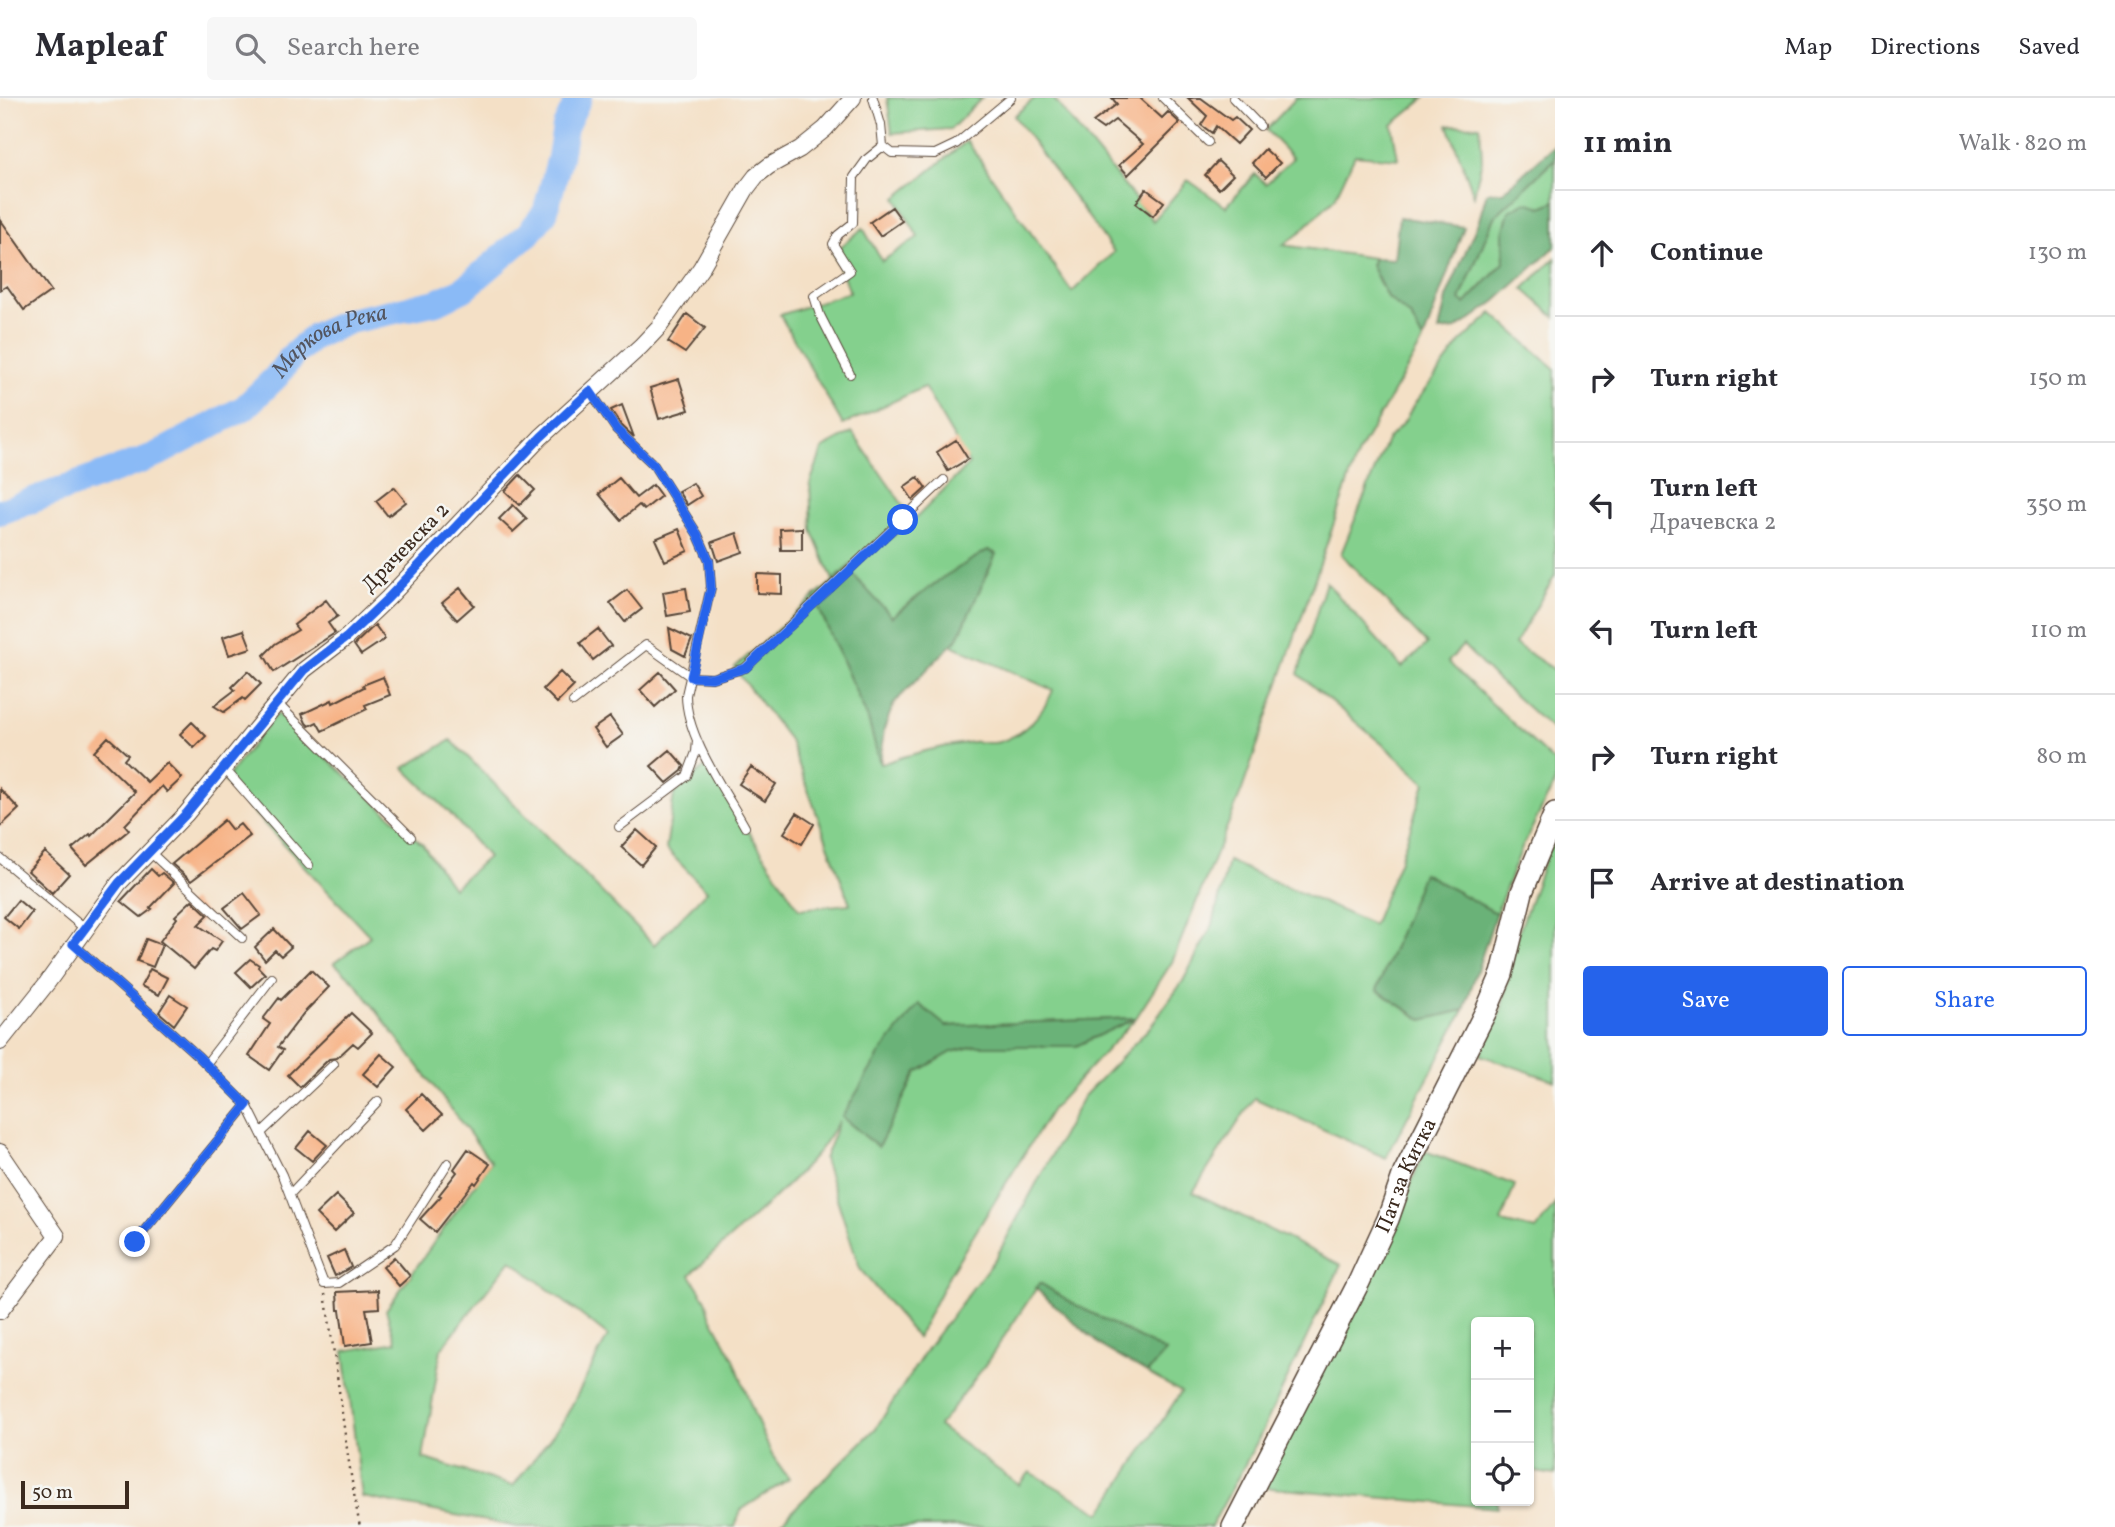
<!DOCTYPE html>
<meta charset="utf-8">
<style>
body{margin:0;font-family:Vollkorn,serif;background:#f7f7f7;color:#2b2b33}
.controls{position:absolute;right:21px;bottom:21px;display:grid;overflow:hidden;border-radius:7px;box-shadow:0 2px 5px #0004}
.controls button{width:63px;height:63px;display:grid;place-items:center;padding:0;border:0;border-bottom:2px solid #e1e1e2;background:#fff;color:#2b2b33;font:35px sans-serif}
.scale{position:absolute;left:21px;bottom:18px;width:108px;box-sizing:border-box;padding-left:7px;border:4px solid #3b2a1e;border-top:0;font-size:19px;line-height:24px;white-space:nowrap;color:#3b2a1e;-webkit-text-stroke:5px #f6f6f2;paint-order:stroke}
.stop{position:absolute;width:21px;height:21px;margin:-16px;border:5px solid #2563eb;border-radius:50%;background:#fff}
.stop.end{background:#2563eb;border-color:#fff;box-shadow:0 2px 7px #0008}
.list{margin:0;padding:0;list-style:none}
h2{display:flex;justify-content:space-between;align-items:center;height:91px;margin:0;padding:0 28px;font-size:30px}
h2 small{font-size:23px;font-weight:400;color:#7c7c81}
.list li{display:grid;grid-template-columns:46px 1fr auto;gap:21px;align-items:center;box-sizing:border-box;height:126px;padding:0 28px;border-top:2px solid #e1e1e2}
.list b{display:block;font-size:26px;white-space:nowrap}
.list p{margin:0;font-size:23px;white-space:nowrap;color:#7c7c81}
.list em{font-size:23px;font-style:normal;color:#7c7c81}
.actions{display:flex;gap:14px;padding:21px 28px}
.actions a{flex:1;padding:16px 0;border:2px solid #2563eb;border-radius:7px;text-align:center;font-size:24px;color:#2563eb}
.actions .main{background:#2563eb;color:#fff}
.icon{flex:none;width:38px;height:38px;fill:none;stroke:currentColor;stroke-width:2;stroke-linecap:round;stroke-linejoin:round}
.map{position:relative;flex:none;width:1555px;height:1429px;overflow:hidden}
header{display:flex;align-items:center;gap:42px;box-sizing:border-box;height:98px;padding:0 35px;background:#fff;border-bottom:2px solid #e1e1e2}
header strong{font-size:33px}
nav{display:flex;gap:38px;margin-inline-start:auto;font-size:24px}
.search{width:490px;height:63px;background:#f7f7f7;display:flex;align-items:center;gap:18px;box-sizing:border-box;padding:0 24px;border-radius:7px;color:#7c7c81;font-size:26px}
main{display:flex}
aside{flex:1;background:#fff}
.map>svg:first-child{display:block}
.green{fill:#84d08d;stroke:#607d56;stroke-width:2;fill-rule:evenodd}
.forest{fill:#6bb278;stroke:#536e4b;stroke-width:2}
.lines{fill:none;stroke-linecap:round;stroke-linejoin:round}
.river{stroke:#8abaf6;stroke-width:26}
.building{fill:#f7b386}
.lane-casing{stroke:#574537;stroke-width:10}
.street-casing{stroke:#574537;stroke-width:18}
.secondary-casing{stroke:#574537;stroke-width:24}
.path{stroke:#574537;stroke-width:2.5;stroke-dasharray:2 5;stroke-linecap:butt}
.lane{stroke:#fff;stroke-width:8}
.street{stroke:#fff;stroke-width:16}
.secondary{stroke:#fff;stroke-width:21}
.route{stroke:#2563eb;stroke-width:9}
.labels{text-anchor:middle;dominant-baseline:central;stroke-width:5;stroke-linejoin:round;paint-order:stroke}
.street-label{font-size:21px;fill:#3b2a1e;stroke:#f6f6f2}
.water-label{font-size:23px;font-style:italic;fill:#53555f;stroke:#f6f6f2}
</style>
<header>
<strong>Mapleaf</strong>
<div class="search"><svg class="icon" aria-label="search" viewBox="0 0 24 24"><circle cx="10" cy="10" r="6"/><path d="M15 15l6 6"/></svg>Search here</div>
<nav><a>Map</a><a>Directions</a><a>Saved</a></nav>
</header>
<main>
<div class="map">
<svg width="1555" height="1429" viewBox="0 0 1555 1429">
<rect width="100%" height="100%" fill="#f6f6f2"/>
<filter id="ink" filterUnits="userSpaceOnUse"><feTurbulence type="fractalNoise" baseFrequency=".0143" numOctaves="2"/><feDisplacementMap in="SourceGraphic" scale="14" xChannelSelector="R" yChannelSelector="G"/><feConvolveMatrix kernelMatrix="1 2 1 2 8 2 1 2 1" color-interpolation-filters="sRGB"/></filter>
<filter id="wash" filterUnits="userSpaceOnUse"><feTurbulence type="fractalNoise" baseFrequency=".00686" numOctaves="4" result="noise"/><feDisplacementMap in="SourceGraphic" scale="28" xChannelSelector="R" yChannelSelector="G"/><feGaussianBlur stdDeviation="1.57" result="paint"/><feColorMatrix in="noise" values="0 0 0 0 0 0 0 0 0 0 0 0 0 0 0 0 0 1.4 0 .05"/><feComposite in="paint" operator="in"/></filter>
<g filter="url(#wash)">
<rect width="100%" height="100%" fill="#f4e0c6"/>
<path class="green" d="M 887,0 L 982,0 L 951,31 L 892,35 Z
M 1035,0 L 1053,0 L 1153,123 L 1188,82 L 1226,109 L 1255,76 L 1266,86 L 1293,60 L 1266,32 L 1296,0 L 1425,0 L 1392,27 L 1398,61 L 1355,57 L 1335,100 L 1296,138 L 1283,147 L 1374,160 L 1371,167 L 1387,199 L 1411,219 L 1423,243 L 1358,355 L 1242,692 L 1172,864 L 1136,920 L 1052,1011 L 949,1177 L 917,1240 L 860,1171 L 824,1061 L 839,1023 C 831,1034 824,1047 815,1058 C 777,1101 731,1137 690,1177 L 706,1202 L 710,1217 L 734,1261 L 754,1316 L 772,1357 L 789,1381 L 741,1412 L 735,1429 L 517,1429 L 362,1399 L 344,1253 L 396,1244 L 386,1212 L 491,1064 L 354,883 L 334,865 L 370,838 L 224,683 L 277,615 L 423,747 L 453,790 L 488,759 L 448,713 L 404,670 L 451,642 L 654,847 L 707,793 L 666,751 L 674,696 L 706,668 L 799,811 L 850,806 L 790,643 L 734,570 L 814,499 L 868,621 L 881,666 C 910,656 941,648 972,644 C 981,643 991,647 999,644 C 1024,637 1044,615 1053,592 L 951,547 L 958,540 L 995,455 L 988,452 L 942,480 L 891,519 L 848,471 L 913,423 L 969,366 L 924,289 L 843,327 L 780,217 L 850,194 L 833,155 L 863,130 L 882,163 L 918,139 L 896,100 L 967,43 L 1072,194 L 1114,154 L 1014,18 ZM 1134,920 L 1076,948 L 975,948 L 952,954 L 917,974 L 878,1049 L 842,1019 L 946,928 ZM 511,1162 L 608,1238 L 564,1322 L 513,1388 L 423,1360 L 441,1251 Z
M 1448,27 L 1480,28 L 1482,61 L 1474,98 Z
M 1555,61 L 1555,103 L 1542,109 L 1503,135 L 1504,165 L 1464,207 L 1460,202 L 1494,119 Z
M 1555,160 L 1555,219 L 1523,191 Z
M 1492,215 L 1555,271 L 1555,477 L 1515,546 L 1555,572 L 1555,634 L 1495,580 L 1463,547 L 1448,564 L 1555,665 L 1555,684 L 1522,750 L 1496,815 L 1423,776 L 1377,892 L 1422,922 L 1464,912 L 1386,1060 L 1254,1000 L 1193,1094 L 1341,1167 L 1258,1342 L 1211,1429 L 776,1429 L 876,1330 L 928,1249 L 997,1158 L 1083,999 L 1150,929 L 1183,883 L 1213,826 L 1228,763 L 1373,827 L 1400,762 L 1425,685 L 1388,651 L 1298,576 L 1326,484 L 1402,569 L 1427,546 L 1341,456 L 1387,342 L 1405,323 L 1413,308 L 1461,244 ZM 1040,1185 L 1074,1206 L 1165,1254 L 1147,1275 L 1181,1294 L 1101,1415 L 1030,1374 L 1019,1387 L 939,1328 L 983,1270 Z
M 852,334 L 909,416 L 833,482 L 812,432 L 810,385 L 823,350 Z
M 1555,733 L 1555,983 L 1480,957 L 1501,913 L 1518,837 Z
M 1425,1053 L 1515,1087 L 1501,1124 L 1536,1132 L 1555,1106 L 1555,1377 L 1529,1373 L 1529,1224 L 1476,1224 L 1476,1403 L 1497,1403 L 1497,1410 L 1260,1389 L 1374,1171 Z"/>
<path class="forest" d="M 1555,47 L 1555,61 L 1494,119 L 1460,202 L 1465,206 L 1504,165 L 1503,135 L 1509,113 L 1526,104 L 1542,109 L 1555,103 L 1555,149 L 1496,203 L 1470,222 L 1456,231 L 1439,233 L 1446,200 L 1479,122 L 1487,94 L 1503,94 Z
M 1399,119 L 1464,129 L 1423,243 L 1411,219 L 1387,199 L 1371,167 L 1374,160 L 1394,161 Z
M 988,452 L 996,456 L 958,540 L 894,605 L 884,631 L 880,666 L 868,621 L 814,499 L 848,471 L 892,519 L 942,480 Z
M 1423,775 L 1496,815 L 1464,912 L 1423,922 L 1377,892 Z
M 919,906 L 946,928 L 1136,920 L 1076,948 L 975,948 L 952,954 L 917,974 L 878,1049 L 842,1019 L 881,954 Z
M 1040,1185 L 1074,1206 L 1166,1254 L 1147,1275 L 1104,1250 L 1035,1190 Z"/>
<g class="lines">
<path class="river" id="s1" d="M 0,414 L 154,358 L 244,310 L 276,279 L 292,258 L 315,238 L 349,223 L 437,204 L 464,191 L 528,136 L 545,115 L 560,59 L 565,29 L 579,0"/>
</g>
<g id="blocks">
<path class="building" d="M 1112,0 L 1140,0 L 1162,20 L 1168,14 L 1180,25 L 1128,77 L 1119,67 L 1143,46 L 1115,22 L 1103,31 L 1093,24 L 1117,6 Z
M 1188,0 L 1201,0 L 1231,22 L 1235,19 L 1249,32 L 1236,46 L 1216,28 L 1212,35 L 1201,27 L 1207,18 Z
M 1265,51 L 1280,65 L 1266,79 L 1252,65 Z
M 1218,63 L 1233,77 L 1219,91 L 1205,77 Z
M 1146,91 L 1164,104 L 1153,118 L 1136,105 Z
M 892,109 L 902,123 L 880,138 L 870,124 Z
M 0,121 L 51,193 L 24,212 L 7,188 L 0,192 Z
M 687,216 L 705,230 L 685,255 L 668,244 Z
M 679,281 L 689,312 L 659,321 L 650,290 Z
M 622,307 L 634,339 L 621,327 L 611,312 Z
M 956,342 L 968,361 L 948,373 L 937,354 Z
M 520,377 L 535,392 L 520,407 L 505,393 Z
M 918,379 L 926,390 L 913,402 L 904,389 Z
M 619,380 L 636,400 L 653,387 L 661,398 L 644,412 L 639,407 L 621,422 L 599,396 Z
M 693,385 L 701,398 L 687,407 L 678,393 Z
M 394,389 L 406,404 L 388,418 L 376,403 Z
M 513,407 L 527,421 L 513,434 L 499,421 Z
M 802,430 L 802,452 L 781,452 L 780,431 Z
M 679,431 L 688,453 L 665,463 L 655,441 Z
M 737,435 L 743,454 L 718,463 L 712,444 Z
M 757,476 L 782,477 L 782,496 L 757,495 Z
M 460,490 L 474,507 L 457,522 L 442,505 Z
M 686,490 L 690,514 L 667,518 L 663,494 Z
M 627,492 L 642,511 L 625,524 L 610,505 Z
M 326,502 L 338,518 L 328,525 L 335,535 L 274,574 L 264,557 L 275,546 L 298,532 L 294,527 Z
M 375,527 L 385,541 L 361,557 L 354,547 Z
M 669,530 L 692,541 L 685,558 L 672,551 Z
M 598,531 L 611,548 L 593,562 L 580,545 Z
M 244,532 L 251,550 L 229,557 L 223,539 Z
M 248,573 L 261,586 L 245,602 L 243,600 L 224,614 L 214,608 L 235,592 L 232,589 Z
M 560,574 L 574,588 L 557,605 L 543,591 Z
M 660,574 L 675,591 L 655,609 L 640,592 Z
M 383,579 L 390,597 L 365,607 L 367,611 L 322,633 L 317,624 L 309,628 L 306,625 L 302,616 L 332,602 L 333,605 L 364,589 L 363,587 Z
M 610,619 L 623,637 L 606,649 L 593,631 Z
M 192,624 L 206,638 L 194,650 L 180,636 Z
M 108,639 L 128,657 L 124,662 L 147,684 L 167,665 L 182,680 L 167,694 L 162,688 L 125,727 L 129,732 L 86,767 L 72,751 L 90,736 L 91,738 L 135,694 L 94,654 Z
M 670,652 L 684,668 L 682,673 L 667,685 L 651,668 Z
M 751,669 L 776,686 L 765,703 L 739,686 Z
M 0,691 L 19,711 L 0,729 Z
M 797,715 L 814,726 L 802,746 L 784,735 Z
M 224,722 L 232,732 L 240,726 L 250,738 L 191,783 L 172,766 Z
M 637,732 L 656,749 L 641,767 L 621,749 Z
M 45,754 L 69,776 L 52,795 L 28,773 Z
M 151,771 L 158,778 L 162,775 L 174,785 L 150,810 L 152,811 L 141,819 L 121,803 Z
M 244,795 L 261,817 L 242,831 L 224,810 Z
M 18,802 L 32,814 L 19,831 L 4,819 Z
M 192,802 L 208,817 L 198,827 L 222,843 L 215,853 L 211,851 L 194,871 L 160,843 L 177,820 L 175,818 Z
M 274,831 L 291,849 L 281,858 L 275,852 L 265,862 L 255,849 Z
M 146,841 L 162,847 L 153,869 L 137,863 Z
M 250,861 L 259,867 L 258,869 L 265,876 L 251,889 L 236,874 Z
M 150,871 L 168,880 L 159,897 L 141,888 Z
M 311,872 L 329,889 L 303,916 L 278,949 L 283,952 L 269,972 L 249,958 L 270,926 L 263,921 L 279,900 L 281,902 Z
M 170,897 L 187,908 L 174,927 L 159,914 Z
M 351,915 L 372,935 L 358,949 L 353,945 L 337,960 L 329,961 L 300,989 L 288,977 Z
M 381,956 L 396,969 L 378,989 L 363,976 Z
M 421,996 L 442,1017 L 426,1032 L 406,1011 Z
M 310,1033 L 327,1047 L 312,1063 L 296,1050 Z
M 468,1051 L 490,1066 L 476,1086 L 474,1084 L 435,1134 L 420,1121 L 441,1098 L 439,1097 L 457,1074 L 454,1071 Z
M 336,1097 L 354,1115 L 334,1134 L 316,1116 Z
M 344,1152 L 351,1169 L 335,1178 L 327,1160 Z
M 394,1159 L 410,1178 L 399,1188 L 383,1169 Z
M 378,1192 L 379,1210 L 366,1211 L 372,1244 L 345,1248 L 340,1212 L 338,1212 L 337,1194 Z"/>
</g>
</g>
<g filter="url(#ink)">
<use href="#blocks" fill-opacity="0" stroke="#574537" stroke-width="2"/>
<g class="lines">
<defs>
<path id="lane" d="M 873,0 L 881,27 L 883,48 L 892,55 L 935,56 L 956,46 L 1011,0
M 1163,0 L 1208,44
M 1233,0 L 1260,28
M 850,276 L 820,217 L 814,198 L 850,173 L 833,146 L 838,137 L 853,125 L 854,79 L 867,61 L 883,48
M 590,293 L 616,331 L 653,366 L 698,437 L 709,462 L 711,489 L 686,597 C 686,639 725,693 745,729
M 573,604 L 646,547 L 691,579 L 712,580 L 745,570 L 944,382
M 277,605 L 411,739
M 224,670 L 309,767
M 619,729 L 687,678 L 696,654 L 697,642
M 150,754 L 242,840
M 0,760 L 85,831
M 73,846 L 198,958 L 247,1007 L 282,1077 L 324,1186 L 339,1185 L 395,1147 L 448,1065
M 206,966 L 272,880
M 261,1035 L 334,966
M 290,1096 L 378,1003
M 135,1144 L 247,1007"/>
<path id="street" d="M 0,944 L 47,885 L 119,785 L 186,716 L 304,572 L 347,539 L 388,500 L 541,339 L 641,248 L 659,229 L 701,170 L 746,91 L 756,78 L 769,68 L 800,51 L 825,31 L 853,0
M 0,1054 L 57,1138 L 0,1213"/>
<g id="secondary">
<path id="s2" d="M 1233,1429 L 1359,1184 L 1388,1121 L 1404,1075 L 1486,913 L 1502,876 L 1522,794 L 1555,715"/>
</g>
</defs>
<use href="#lane" class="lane-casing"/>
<use href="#street" class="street-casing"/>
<use href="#secondary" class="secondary-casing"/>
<path class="path" d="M 325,1196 C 338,1274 345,1352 360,1429"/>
<use href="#lane" class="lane"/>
<use href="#street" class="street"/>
<use href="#secondary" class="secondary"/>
</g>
</g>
<g class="lines" filter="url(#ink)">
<path class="route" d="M 135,1144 L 247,1007 L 198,958 L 73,846 L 119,785 L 186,716 L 304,572 L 347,539 L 388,500 L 541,339 L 590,293 L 616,331 L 653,366 L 698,437 L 709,462 L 711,489 L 691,579 L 712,580 L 746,570 L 903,422"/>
</g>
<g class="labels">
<g class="street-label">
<text transform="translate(406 450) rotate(-46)">Драчевска 2</text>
<text stroke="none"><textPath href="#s2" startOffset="392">Пат за Китка</textPath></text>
</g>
<g class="water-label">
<text stroke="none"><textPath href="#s1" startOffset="378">Маркова Река</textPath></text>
</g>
</g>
</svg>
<div class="controls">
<button>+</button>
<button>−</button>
<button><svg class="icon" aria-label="locate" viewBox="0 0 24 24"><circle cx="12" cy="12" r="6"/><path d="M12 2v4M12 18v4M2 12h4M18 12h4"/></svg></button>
</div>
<div class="scale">50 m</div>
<div class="stop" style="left:903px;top:422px"></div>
<div class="stop end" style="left:135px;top:1144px"></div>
</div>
<aside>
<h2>11 min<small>Walk · 820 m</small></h2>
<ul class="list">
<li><svg class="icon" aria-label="ahead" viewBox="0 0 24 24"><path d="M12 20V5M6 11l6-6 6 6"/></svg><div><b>Continue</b></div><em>130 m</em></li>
<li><svg class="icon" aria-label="right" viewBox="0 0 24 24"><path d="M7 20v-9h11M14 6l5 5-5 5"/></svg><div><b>Turn right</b></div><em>150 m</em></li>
<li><svg class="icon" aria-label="left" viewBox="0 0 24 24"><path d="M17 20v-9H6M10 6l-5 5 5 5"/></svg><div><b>Turn left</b><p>Драчевска 2</p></div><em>350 m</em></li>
<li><svg class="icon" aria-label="left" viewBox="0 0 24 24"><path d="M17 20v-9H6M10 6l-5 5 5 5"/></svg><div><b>Turn left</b></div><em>110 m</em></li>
<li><svg class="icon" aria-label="right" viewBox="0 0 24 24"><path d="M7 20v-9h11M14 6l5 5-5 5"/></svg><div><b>Turn right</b></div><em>80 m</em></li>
<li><svg class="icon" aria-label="arrive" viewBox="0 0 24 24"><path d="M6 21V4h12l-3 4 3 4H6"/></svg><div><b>Arrive at destination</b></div></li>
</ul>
<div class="actions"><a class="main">Save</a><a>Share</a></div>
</aside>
</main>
